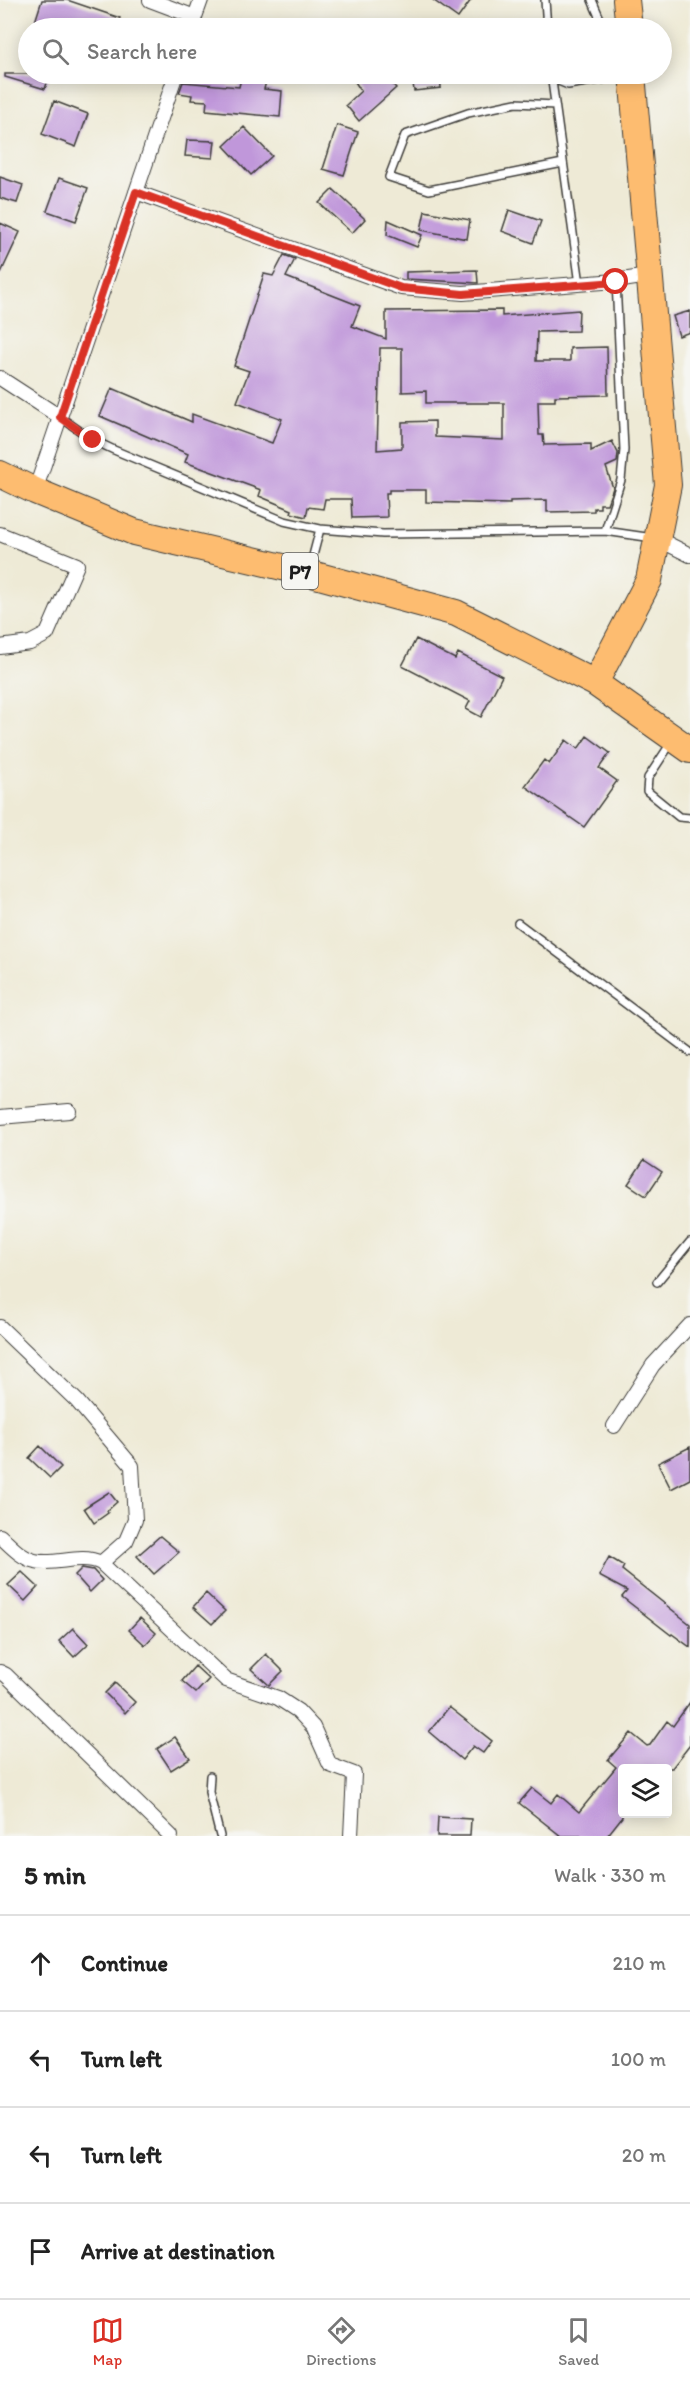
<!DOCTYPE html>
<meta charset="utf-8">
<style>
body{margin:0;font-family:Itim,sans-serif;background:#f2f2f2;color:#222}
.controls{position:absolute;right:18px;bottom:18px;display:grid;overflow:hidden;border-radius:6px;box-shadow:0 3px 15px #0003}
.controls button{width:54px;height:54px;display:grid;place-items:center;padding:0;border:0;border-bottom:2px solid #e0e0e0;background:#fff;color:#222;font:30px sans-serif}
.stop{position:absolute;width:18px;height:18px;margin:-14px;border:4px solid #d93025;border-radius:50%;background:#fff}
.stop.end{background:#d93025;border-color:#fff;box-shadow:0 2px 6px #0008}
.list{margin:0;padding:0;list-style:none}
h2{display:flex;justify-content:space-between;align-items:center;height:78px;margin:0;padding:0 24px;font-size:26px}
h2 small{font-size:20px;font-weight:400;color:#767676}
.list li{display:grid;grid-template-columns:39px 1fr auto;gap:18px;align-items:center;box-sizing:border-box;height:96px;padding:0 24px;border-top:2px solid #e0e0e0}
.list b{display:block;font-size:22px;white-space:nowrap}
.list em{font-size:20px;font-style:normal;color:#767676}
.icon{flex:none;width:33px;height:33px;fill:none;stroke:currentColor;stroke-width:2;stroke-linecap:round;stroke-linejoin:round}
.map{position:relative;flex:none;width:690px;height:1836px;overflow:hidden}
.search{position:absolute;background:#fff;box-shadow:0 3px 15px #0003;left:18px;right:18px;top:18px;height:66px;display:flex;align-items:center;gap:15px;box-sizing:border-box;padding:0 21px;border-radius:33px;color:#767676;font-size:22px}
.sheet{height:462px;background:#fff}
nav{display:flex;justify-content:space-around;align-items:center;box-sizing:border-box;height:84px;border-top:2px solid #e0e0e0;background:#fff;font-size:16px;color:#767676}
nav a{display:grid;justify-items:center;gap:3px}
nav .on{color:#d93025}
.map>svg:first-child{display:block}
.building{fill:#c097da;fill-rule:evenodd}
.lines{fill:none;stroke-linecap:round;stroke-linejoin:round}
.lane-casing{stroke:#3c3b38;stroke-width:10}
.street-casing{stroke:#3c3b38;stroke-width:16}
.highway-casing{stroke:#3c3b38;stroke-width:28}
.lane{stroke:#fff;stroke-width:7}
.street{stroke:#fff;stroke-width:14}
.highway{stroke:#fdbc70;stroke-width:26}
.route{stroke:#d93025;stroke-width:8}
.labels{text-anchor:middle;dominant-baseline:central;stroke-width:4.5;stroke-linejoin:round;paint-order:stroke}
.shield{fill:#f6f6f2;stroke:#5d5d5c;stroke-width:1.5}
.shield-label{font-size:21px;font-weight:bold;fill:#1c1c1c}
</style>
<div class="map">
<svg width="690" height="1836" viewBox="0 0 690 1836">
<rect width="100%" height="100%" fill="#f6f6f2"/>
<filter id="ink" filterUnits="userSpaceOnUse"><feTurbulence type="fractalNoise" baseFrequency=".0167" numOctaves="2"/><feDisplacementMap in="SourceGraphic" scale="12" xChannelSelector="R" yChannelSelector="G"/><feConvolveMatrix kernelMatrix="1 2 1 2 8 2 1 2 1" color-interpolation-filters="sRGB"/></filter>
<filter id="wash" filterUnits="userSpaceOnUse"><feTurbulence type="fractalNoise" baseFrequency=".008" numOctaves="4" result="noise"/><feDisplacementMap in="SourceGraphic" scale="24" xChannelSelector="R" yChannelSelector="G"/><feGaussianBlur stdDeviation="1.35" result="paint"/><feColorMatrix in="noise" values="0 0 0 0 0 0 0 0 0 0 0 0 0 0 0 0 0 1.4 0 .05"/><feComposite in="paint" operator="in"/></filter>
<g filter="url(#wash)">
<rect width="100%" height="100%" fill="#eeead6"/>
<g id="blocks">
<path class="building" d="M 42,0 L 67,0 L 120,18 L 116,28 L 33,28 Z
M 433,0 L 471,0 L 458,18 Z
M 5,74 L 50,74 L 45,89 L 5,77 Z
M 242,74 L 268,74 L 264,89 L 282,91 L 280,117 L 206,110 L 207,101 L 191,100 L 192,95 L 179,93 L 183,82 L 239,87 Z
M 350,74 L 383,74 L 396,88 L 359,121 L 346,105 L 361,91 Z
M 412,74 L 440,74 L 441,88 L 414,91 Z
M 54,101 L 88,114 L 76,147 L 42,134 Z
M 337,125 L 358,132 L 344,175 L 323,169 Z
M 244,127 L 272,156 L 251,175 L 224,146 Z
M 187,140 L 215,141 L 213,158 L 185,156 Z
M 0,177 L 23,185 L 17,203 L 0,198 Z
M 59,178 L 88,188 L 76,221 L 47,211 Z
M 333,189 L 365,219 L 352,233 L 319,203 Z
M 509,210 L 541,221 L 533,243 L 502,231 Z
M 425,211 L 470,220 L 467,239 L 421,230 Z
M 388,220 L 422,235 L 417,247 L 387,235 Z
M 0,223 L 20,232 L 0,275 Z
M 284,255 L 295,259 L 286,277 L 360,306 L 352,326 L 386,339 L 386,311 L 502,310 L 502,316 L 579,310 L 578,331 L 537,332 L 536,361 L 570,361 L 570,348 L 607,347 L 608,395 L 555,396 L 555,401 L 538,401 L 539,435 L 543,435 L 544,445 L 591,444 L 591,451 L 612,441 L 618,453 L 617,462 L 606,467 L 613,488 L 607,504 L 600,504 L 600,508 L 594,508 L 594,511 L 547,512 L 547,500 L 510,501 L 510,504 L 426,502 L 426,490 L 389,490 L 389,493 L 386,493 L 387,517 L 352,518 L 351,499 L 325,499 L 323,509 L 308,507 L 306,517 L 291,513 L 292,510 L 259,496 L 261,490 L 185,462 L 188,454 L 100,416 L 112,388 L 192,422 L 192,414 L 272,443 L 282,419 L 237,402 L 249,371 L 234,366 L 264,274 L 273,276 ZM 380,348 L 402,348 L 402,392 L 426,391 L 426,403 L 504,403 L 504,440 L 435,437 L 435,421 L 402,422 L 402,448 L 377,450 Z
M 477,270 L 478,283 L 406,279 L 406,272 Z
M 690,311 L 690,332 L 679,336 L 673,316 Z
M 416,639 L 455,659 L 458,653 L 502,676 L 481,717 L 466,709 L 470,701 L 402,666 Z
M 587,736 L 610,753 L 599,768 L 617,781 L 584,827 L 525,786 L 544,760 L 549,764 L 566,740 L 578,749 Z
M 644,1160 L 662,1172 L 646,1196 L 628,1184 Z
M 40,1446 L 61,1467 L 50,1478 L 29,1458 Z
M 690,1447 L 690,1479 L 671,1489 L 658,1463 Z
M 109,1492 L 117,1502 L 107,1511 L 108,1513 L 94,1523 L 84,1508 Z
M 160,1536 L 179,1552 L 154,1574 L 137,1556 Z
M 609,1557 L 624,1566 L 622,1570 L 690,1624 L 690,1647 L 672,1634 L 671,1635 L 622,1597 L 627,1591 L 599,1576 Z
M 82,1568 L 93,1570 L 102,1580 L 90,1592 L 75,1575 Z
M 22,1572 L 38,1587 L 25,1601 L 8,1585 Z
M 206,1593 L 225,1611 L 212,1624 L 193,1607 Z
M 140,1618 L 156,1633 L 145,1645 L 129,1630 Z
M 73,1628 L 88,1644 L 74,1657 L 59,1641 Z
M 266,1654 L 283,1671 L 269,1685 L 251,1669 Z
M 195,1666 L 209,1679 L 196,1693 L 182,1681 Z
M 115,1683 L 135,1702 L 125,1713 L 105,1693 Z
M 690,1702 L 690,1745 L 672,1768 L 622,1768 L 622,1817 L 607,1836 L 561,1836 L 519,1803 L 532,1788 L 551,1803 L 558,1794 L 579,1812 L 616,1767 L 608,1760 L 631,1733 L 647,1746 L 650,1745 L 667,1721 L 673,1726 Z
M 449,1707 L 492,1741 L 483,1753 L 473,1746 L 462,1760 L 429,1732 Z
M 175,1737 L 190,1758 L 171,1770 L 157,1749 Z
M 438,1817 L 471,1819 L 470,1836 L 437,1836 Z"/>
</g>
</g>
<g filter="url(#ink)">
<use href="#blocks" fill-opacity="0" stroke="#3c3b38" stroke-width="1.5"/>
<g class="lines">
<defs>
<path id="lane" d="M 545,0 L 547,28
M 592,0 L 604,28
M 551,74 L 580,284
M 551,78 L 568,85 L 605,79 L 606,74
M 555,105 L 516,103 L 468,113 L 405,135 L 389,177 L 429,190 L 563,163
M 60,417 L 93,440 L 114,450 L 284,521 L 320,529 L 383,534 L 605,531 L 653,538
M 605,531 L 621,480 L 624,450 L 616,281
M 310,567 L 320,529
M 671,743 L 648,778 L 647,791 L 679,817 L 690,818
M 518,923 L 690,1052
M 657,1282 L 690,1242
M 210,1776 L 209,1792 L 220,1836"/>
<path id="street" d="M 150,0 L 195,17
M 191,28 L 201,0
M 136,192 L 401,288 L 463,293 L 616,281 L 648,276
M 0,378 L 60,417
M 35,491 L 176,74
M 0,534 L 77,565 L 47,634 L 30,643 L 0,647
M 658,539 L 690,555
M 0,1117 L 69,1111
M 0,1327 L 77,1401 L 132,1466 L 135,1520 L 126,1541 L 101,1563
M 614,1426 L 653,1365 L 690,1325
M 0,1536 C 10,1545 21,1558 35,1561 C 56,1566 80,1553 101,1563 L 226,1680 L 278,1698 L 298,1711 L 313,1727 L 330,1765 L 354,1774 L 351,1836
M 0,1672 L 6,1675 L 171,1836"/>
<path id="highway" d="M 626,0 L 629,28
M 0,474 L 35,491 L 134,532 L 308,573 L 456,613 L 595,683 L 690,750
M 595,683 L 649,580 L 668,485 L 632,74"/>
</defs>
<use href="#lane" class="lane-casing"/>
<use href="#street" class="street-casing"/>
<use href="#highway" class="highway-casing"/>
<use href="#lane" class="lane"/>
<use href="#street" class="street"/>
<use href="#highway" class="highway"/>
</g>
</g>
<g class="lines" filter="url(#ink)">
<path class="route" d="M 93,440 L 60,417 L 136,192 L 401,288 L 463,294 L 616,282"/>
</g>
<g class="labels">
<rect class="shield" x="282" y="553" width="36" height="36" rx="4.5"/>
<g class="shield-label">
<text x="300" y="571">P7</text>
</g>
</g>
</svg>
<div class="controls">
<button><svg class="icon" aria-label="layers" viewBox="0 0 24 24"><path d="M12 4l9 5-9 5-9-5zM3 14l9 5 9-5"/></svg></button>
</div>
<div class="stop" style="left:616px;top:282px"></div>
<div class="stop end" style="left:93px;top:440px"></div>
<div class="search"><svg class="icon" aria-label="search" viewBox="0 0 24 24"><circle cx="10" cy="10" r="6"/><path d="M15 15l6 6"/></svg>Search here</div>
</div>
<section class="sheet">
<h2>5 min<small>Walk · 330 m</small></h2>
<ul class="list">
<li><svg class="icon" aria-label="ahead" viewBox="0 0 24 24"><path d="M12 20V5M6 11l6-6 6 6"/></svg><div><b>Continue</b></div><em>210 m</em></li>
<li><svg class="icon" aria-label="left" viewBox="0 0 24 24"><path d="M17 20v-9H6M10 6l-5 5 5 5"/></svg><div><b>Turn left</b></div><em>100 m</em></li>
<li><svg class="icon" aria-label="left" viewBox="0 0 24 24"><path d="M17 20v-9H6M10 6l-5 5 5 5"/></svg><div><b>Turn left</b></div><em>20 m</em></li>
<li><svg class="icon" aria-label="arrive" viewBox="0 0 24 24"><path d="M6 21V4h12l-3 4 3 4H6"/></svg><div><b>Arrive at destination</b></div></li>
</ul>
</section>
<nav>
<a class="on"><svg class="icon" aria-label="map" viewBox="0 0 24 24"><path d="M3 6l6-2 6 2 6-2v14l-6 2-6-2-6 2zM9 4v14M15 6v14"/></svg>Map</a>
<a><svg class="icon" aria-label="directions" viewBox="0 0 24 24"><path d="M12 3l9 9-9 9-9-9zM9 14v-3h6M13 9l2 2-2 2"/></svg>Directions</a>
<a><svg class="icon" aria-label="saved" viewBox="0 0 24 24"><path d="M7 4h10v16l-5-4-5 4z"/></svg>Saved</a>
</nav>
